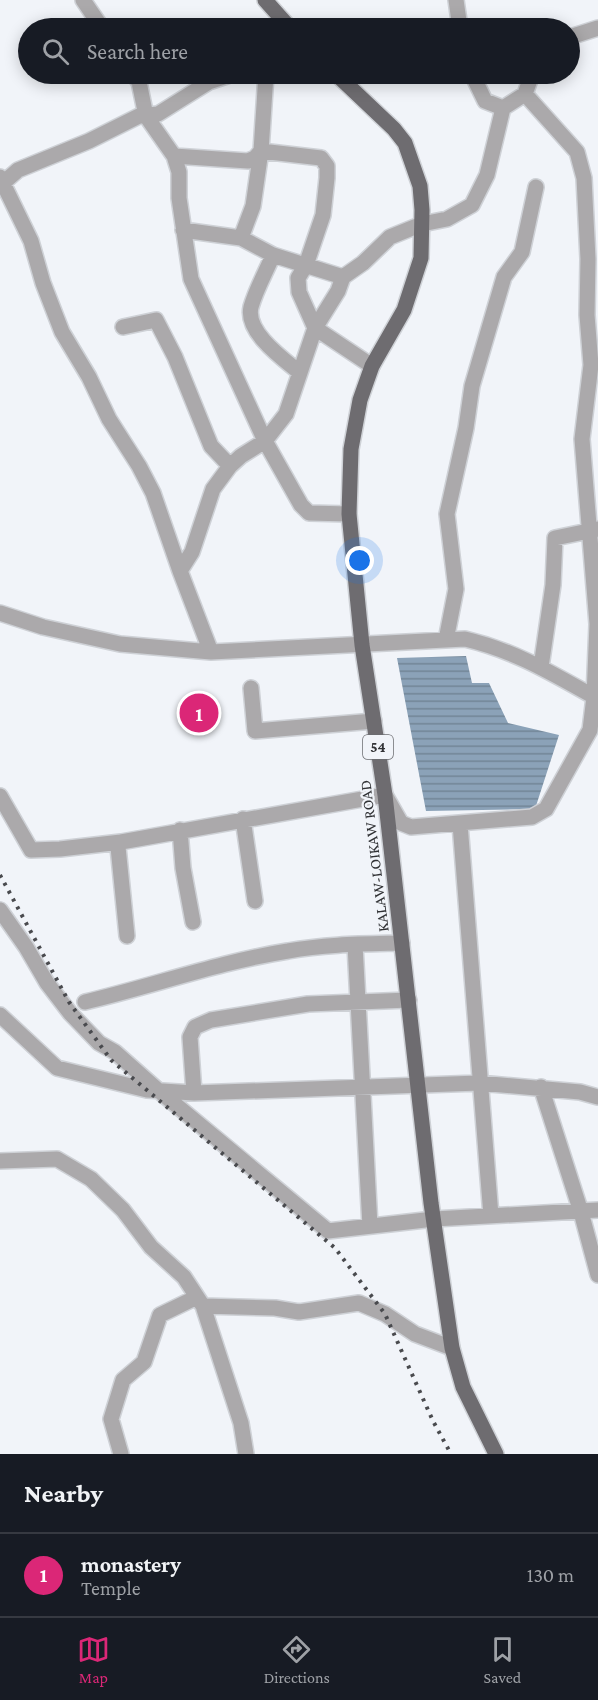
<!DOCTYPE html>
<style>
body{margin:0;font-family:"Crimson Pro",serif;background:#20242c;color:#f1f3f6}
.you{position:absolute;left:360px;top:561px;width:21px;height:21px;margin:-15px;border:4px solid #fff;border-radius:50%;background:#1a73e8;box-shadow:0 0 0 9px #1a73e833}
.badge{display:grid;place-items:center;width:39px;height:39px;border-radius:50%;background:#db2777;color:#fff;font-size:20px;font-weight:700}
.pin{position:absolute;translate:-50% -50%;border:3px solid #fff;box-shadow:0 2px 6px #0006}
.list{margin:0;padding:0;list-style:none}
h2{display:flex;justify-content:space-between;align-items:center;height:78px;margin:0;padding:0 24px;font-size:26px}
h2 small{font-size:20px;font-weight:400;color:#9ea1a6}
.list li{display:grid;grid-template-columns:39px 1fr auto;gap:18px;align-items:center;box-sizing:border-box;height:84px;padding:0 24px;border-top:2px solid #363941}
.list b{display:block;font-size:22px;white-space:nowrap}
.list p{margin:0;font-size:20px;white-space:nowrap;color:#9ea1a6}
.list em{font-size:20px;font-style:normal;color:#9ea1a6}
.icon{flex:none;width:33px;height:33px;fill:none;stroke:currentColor;stroke-width:2;stroke-linecap:round;stroke-linejoin:round}
.map{position:relative;flex:none;width:598px;height:1454px;overflow:hidden}
.search{position:absolute;background:#171b24;box-shadow:0 3px 15px #0003;left:18px;right:18px;top:18px;height:66px;display:flex;align-items:center;gap:15px;box-sizing:border-box;padding:0 21px;border-radius:33px;color:#9ea1a6;font-size:22px}
.sheet{height:162px;background:#171b24}
nav{display:flex;justify-content:space-around;align-items:center;box-sizing:border-box;height:84px;border-top:2px solid #363941;background:#171b24;font-size:16px;color:#9ea1a6}
nav a{display:grid;justify-items:center;gap:3px}
nav .on{color:#db2777}
.map>svg:first-child{display:block}
.water{fill:url(#water-rules)}
.lines{fill:none;stroke-linecap:round;stroke-linejoin:round}
.minor-casing{stroke:#ced1d6;stroke-width:18}
.major-casing{stroke:#ced1d6;stroke-width:18}
.minor{stroke:#aba9ab;stroke-width:15}
.major{stroke:#6e6c70;stroke-width:15}
.rail{stroke:#494a4e;stroke-width:4;stroke-dasharray:3 6;stroke-linecap:butt}
.labels{text-anchor:middle;dominant-baseline:central;stroke-width:4.5;stroke-linejoin:round;paint-order:stroke}
.shield{fill:#f1f4f9;stroke:#6b6c70;stroke-width:1.5}
.shield-label{font-size:15px;font-weight:bold;fill:#313235}
.street-label{font-size:16px;fill:#313235;stroke:#f1f4f9}
</style>
<div class="map">
<svg width="598" height="1454" viewBox="0 0 598 1454">
<defs>
<pattern id="water-rules" width="6" height="5" patternUnits="userSpaceOnUse" patternTransform="scale(1.5)"><rect width="6" height="5" fill="#8ba2b8"/><path d="M0 2.5h6" fill="none" stroke="#728596"/></pattern>
</defs>
<rect width="100%" height="100%" fill="#f1f4f9"/>
<path class="water" d="M 466,656 L 472,683 L 489,683 L 508,723 L 559,735 L 535,809 L 426,811 L 397,658 Z"/>
<g class="lines">
<defs>
<path id="minor" d="M 83,0 L 102,28
M 456,0 L 460,28
M 570,37 L 598,28
M 133,74 L 139,82 L 146,116 L 174,156 L 179,172 L 179,198 L 191,279 L 265,441 L 301,505 L 309,513 L 349,514
M 472,74 L 485,101 L 503,108
M 174,156 L 248,161 L 255,158 L 261,151 L 321,158 L 327,166 L 327,178 L 323,215 L 306,265 L 298,278 L 299,292 L 315,328 L 286,414 L 265,441 L 241,456 L 230,466 L 213,489 L 192,552 L 180,571 L 211,652
M 0,177 L 31,241 L 43,283 L 62,332 L 89,377 L 109,419 L 139,466 L 153,493 L 180,571
M 3,183 L 18,170 L 89,141 L 139,116 L 158,114 L 209,82 L 233,74
M 183,230 L 241,238 L 273,255 L 343,277
M 241,238 L 253,206 L 261,151 L 266,74
M 273,255 C 266,272 256,289 251,307 C 245,332 283,359 299,372
M 123,327 L 156,320 L 175,357 L 211,446 L 230,466
M 372,366 L 315,328 L 338,291 L 343,277 L 363,263 L 390,237 L 422,224 L 447,219 L 472,205 L 487,175 L 503,108 L 525,94 L 532,74
M 0,613 L 43,627 L 120,644 L 211,652 L 465,639 C 516,651 553,674 598,699
M 446,640 L 456,589 L 447,514 L 466,428 L 472,386 L 504,277 L 522,252 L 536,187
M 541,667 L 553,585 L 555,538 L 598,529
M 251,688 L 255,731 L 374,721
M 0,796 L 31,850 L 60,849 L 121,842
M 243,819 L 255,901
M 460,824 L 491,1216
M 180,830 L 183,868 L 193,922
M 0,910 L 26,947 L 47,983 L 70,1013 L 99,1043 L 115,1052 L 159,1091 L 328,1231 L 434,1219 L 598,1210
M 127,936 L 118,847 L 121,842 L 385,795 L 401,823 L 411,827 L 532,817 L 546,809 L 590,730 L 594,697 L 597,624 L 582,439 L 591,365 L 587,315 L 588,259 L 584,178 L 577,152 L 525,94
M 355,945 L 370,1226
M 85,1002 C 153,986 219,962 288,951 C 326,944 364,944 402,943
M 0,1015 L 57,1068 L 147,1090 L 194,1093 L 479,1083 L 580,1092 L 598,1097
M 541,1087 L 581,1212 L 598,1275
M 194,1093 L 190,1037 L 195,1027 L 211,1020 L 308,1004 L 409,1000
M 0,1161 L 57,1159 L 91,1179 L 123,1210 L 151,1247 L 184,1277 L 203,1306 L 241,1423 L 246,1454
M 203,1306 L 275,1308 L 299,1312 L 359,1303 L 385,1314 L 415,1334 L 452,1348
M 121,1454 L 111,1419 L 123,1380 L 144,1362 L 160,1315 L 197,1297"/>
<path id="major" d="M 265,0 L 290,28
M 336,74 L 394,129 L 405,143 L 420,186 L 422,210 L 421,258 L 404,310 L 372,366 L 360,400 L 351,449 L 349,514 L 362,645 L 385,795 L 431,1203 L 452,1348 L 463,1387 L 496,1454"/>
</defs>
<use href="#minor" class="minor-casing"/>
<use href="#major" class="major-casing"/>
<use href="#minor" class="minor"/>
<use href="#major" class="major"/>
<path class="rail" d="M 0,875 L 69,1002 L 111,1060 L 335,1248 L 385,1314 L 433,1421 L 451,1454"/>
</g>
<g class="labels">
<rect class="shield" x="363" y="735" width="30" height="24" rx="4.5"/>
<g class="shield-label">
<text x="378" y="747">54</text>
</g>
<g class="street-label">
<text transform="translate(374 856) rotate(-97)">KALAW-LOIKAW ROAD</text>
</g>
</g>
</svg>
<div class="you"></div>
<div class="pin badge" style="left:199px;top:713px">1</div>
<div class="search"><svg class="icon" aria-label="search" viewBox="0 0 24 24"><circle cx="10" cy="10" r="6"/><path d="M15 15l6 6"/></svg>Search here</div>
</div>
<section class="sheet">
<h2>Nearby<small></small></h2>
<ul class="list">
<li><span class="badge">1</span><div><b>monastery</b><p>Temple</p></div><em>130 m</em></li>
</ul>
</section>
<nav>
<a class="on"><svg class="icon" aria-label="map" viewBox="0 0 24 24"><path d="M3 6l6-2 6 2 6-2v14l-6 2-6-2-6 2zM9 4v14M15 6v14"/></svg>Map</a>
<a><svg class="icon" aria-label="directions" viewBox="0 0 24 24"><path d="M12 3l9 9-9 9-9-9zM9 14v-3h6M13 9l2 2-2 2"/></svg>Directions</a>
<a><svg class="icon" aria-label="saved" viewBox="0 0 24 24"><path d="M7 4h10v16l-5-4-5 4z"/></svg>Saved</a>
</nav>
